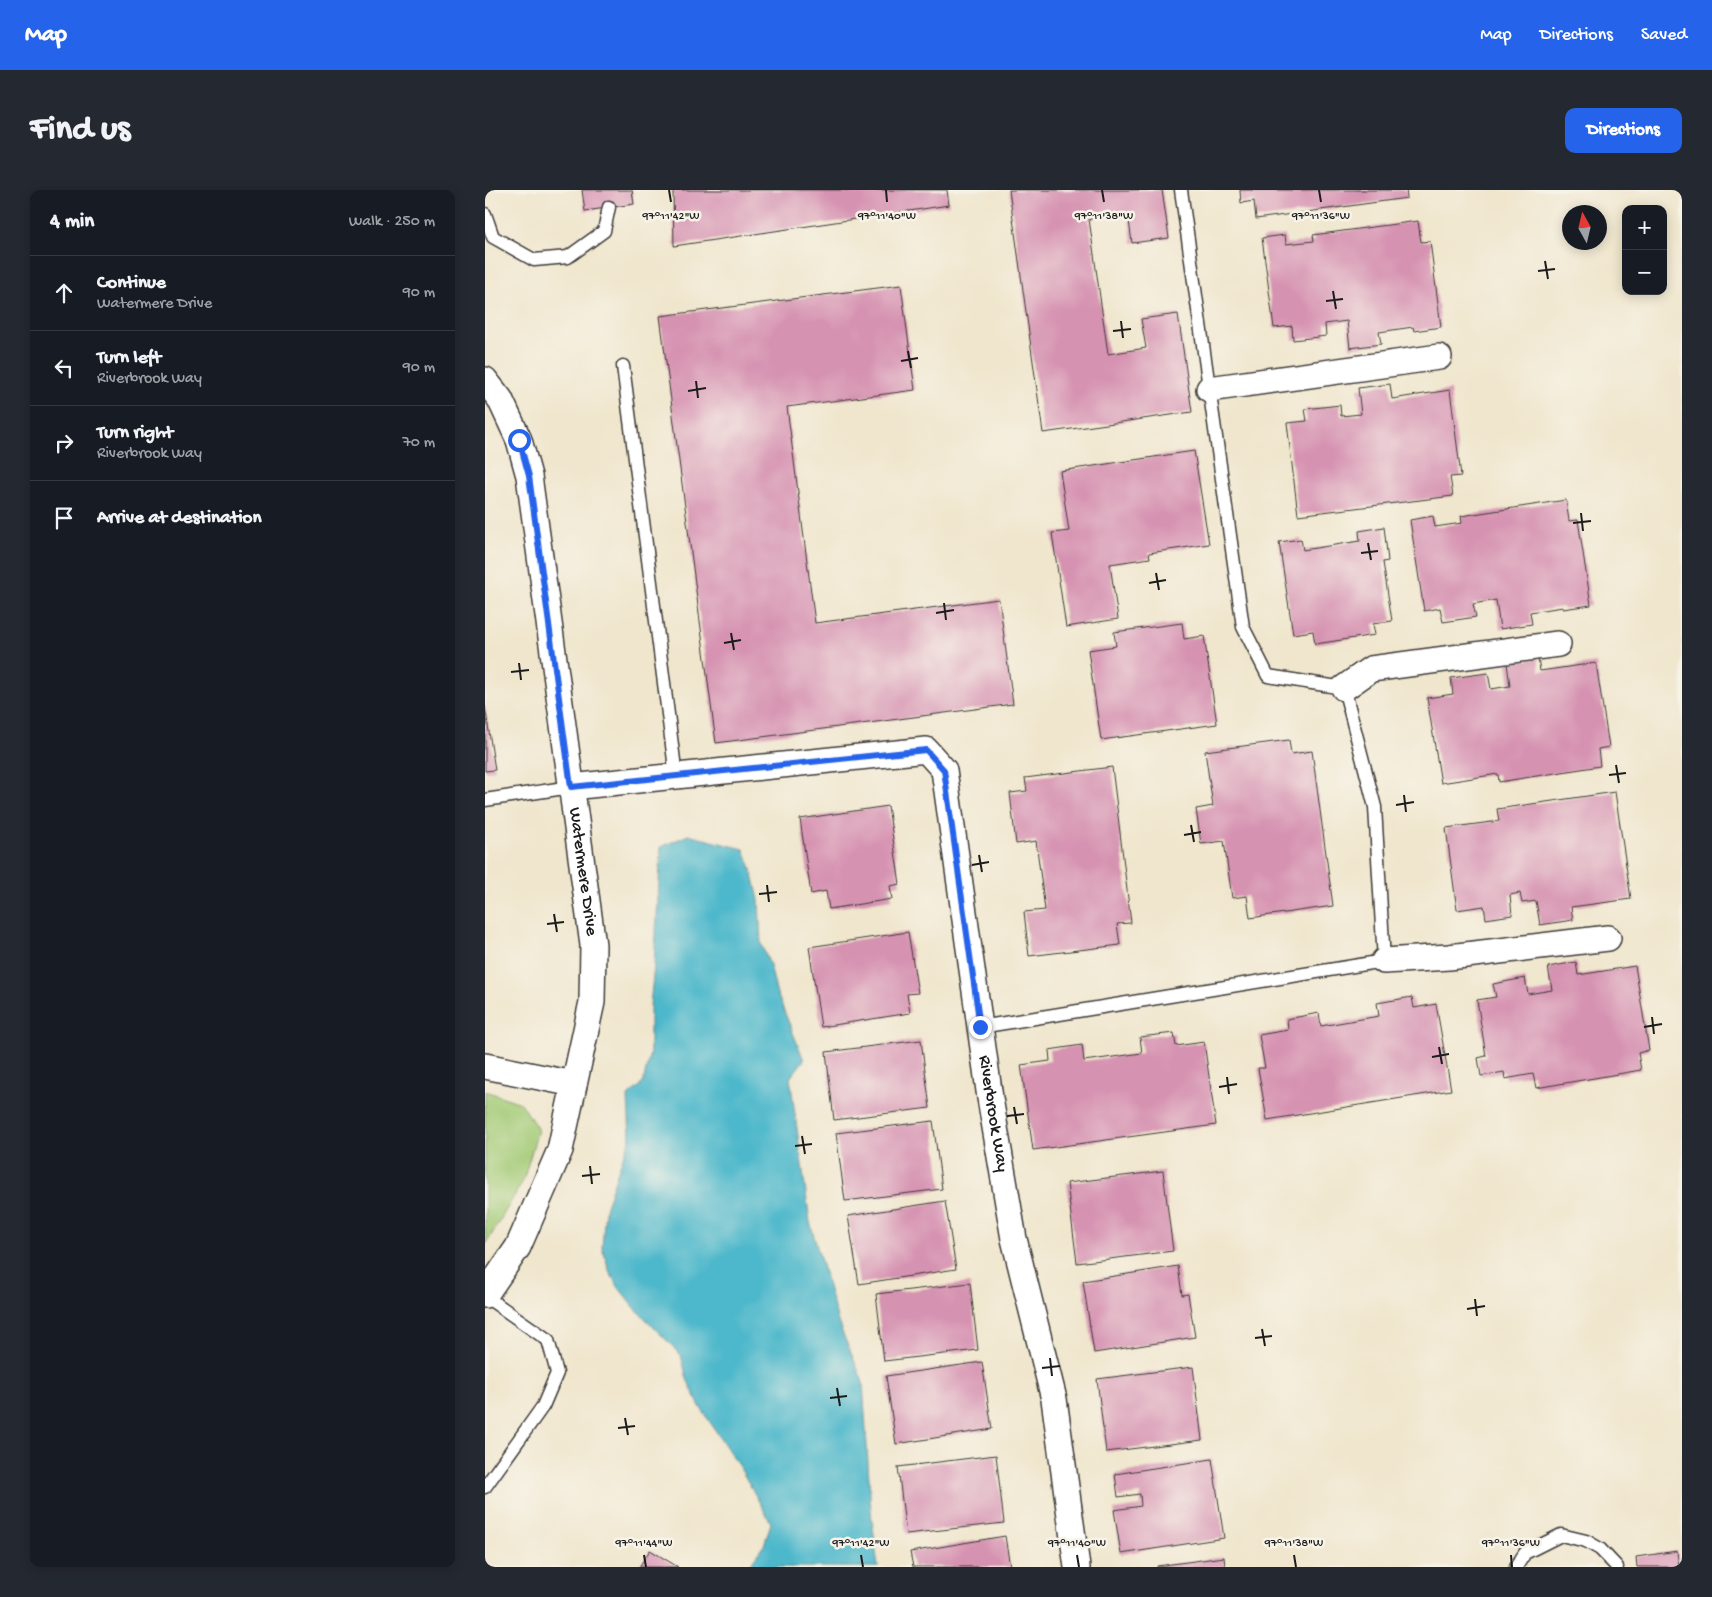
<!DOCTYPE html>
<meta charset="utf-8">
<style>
body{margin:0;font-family:"Gochi Hand",sans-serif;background:#242831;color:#f1f3f6}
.controls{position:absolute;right:15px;top:15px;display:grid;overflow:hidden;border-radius:10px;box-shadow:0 2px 12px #0003}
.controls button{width:45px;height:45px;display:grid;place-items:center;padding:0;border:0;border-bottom:1px solid #363941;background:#171b24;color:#f1f3f6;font:25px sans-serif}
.compass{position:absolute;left:1077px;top:15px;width:45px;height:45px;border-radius:50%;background:#171b24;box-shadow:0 2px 12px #0003;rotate:352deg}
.stop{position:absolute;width:15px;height:15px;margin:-11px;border:4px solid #2563eb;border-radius:50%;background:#fff}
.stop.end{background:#2563eb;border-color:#fff;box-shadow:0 1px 5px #0008}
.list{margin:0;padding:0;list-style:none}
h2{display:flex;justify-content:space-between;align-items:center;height:65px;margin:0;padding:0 20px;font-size:21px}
h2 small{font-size:16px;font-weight:400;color:#9ea1a6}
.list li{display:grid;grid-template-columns:32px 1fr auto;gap:15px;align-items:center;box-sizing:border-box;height:75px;padding:0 20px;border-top:1px solid #363941}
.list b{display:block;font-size:19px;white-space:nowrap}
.list p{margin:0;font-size:16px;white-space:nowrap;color:#9ea1a6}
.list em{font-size:16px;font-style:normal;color:#9ea1a6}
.icon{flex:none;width:28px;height:28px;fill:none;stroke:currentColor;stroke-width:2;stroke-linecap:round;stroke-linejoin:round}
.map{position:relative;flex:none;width:1197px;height:1377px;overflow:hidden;border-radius:10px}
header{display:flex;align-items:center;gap:30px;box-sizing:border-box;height:70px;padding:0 25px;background:#2563eb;color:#fff}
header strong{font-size:24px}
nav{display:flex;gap:28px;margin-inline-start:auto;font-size:18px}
.intro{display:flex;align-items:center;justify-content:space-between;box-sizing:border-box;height:120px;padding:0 30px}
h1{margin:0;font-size:35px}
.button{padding:12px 22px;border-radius:10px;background:#2563eb;color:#fff;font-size:18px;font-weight:700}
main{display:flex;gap:30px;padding:0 30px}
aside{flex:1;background:#171b24;border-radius:10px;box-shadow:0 2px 12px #0003}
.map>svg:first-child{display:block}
.green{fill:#a3cb76;stroke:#607449}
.water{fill:#4eb8cb;stroke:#356a74}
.building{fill:#d692b1}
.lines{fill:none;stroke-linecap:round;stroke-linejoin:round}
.service-casing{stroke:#3c3a37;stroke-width:15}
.minor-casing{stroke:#3c3a37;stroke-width:28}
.service{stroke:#fff;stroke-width:12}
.minor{stroke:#fff;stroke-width:25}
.route{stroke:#2563eb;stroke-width:6}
.ticks{fill:none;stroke:#1c1c1c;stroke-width:2}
.labels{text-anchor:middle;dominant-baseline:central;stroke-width:5;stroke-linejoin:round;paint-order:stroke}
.street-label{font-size:18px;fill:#1c1c1c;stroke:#f7f3e8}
.ticks-label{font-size:12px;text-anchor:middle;fill:#1c1c1c;stroke:#f7f3e8;stroke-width:5;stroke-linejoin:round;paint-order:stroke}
</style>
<header>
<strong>Map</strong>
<nav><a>Map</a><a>Directions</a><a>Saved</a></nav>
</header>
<div class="intro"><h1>Find us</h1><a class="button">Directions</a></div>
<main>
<aside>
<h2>4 min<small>Walk · 250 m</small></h2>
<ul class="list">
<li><svg class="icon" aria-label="ahead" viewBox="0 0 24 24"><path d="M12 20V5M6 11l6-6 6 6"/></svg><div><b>Continue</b><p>Watermere Drive</p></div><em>90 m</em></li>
<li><svg class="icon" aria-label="left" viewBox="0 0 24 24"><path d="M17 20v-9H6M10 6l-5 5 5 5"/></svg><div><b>Turn left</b><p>Riverbrook Way</p></div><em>90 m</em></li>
<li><svg class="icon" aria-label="right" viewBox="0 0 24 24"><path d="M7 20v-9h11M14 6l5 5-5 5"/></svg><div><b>Turn right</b><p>Riverbrook Way</p></div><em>70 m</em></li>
<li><svg class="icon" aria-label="arrive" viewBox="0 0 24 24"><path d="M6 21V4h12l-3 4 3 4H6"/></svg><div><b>Arrive at destination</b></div></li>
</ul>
</aside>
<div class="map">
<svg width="1197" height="1377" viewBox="0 0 1197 1377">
<rect width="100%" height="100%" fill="#f7f3e8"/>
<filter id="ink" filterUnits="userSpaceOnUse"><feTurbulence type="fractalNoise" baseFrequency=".02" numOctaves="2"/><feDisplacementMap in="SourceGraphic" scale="10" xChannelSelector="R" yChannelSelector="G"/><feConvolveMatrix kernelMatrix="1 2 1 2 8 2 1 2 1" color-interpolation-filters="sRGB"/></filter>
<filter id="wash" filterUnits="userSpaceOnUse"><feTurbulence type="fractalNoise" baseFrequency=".0096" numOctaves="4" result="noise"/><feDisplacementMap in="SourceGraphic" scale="20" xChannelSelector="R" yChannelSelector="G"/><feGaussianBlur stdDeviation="1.12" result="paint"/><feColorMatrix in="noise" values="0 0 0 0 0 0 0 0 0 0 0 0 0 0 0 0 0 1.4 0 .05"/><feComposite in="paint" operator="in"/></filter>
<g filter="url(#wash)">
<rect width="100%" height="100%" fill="#f0e6cd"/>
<path class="green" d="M 0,901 L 36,913 L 53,940 L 38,991 L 0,1056 Z"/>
<path class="water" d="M 203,645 L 259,659 L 268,684 L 274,710 L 276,754 L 285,775 L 291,801 L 319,870 L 305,888 L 325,1032 L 353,1132 L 378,1192 L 386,1321 L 393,1377 L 263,1377 L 279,1355 L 286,1333 L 258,1283 L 214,1215 L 202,1189 L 196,1165 L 149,1117 L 134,1098 L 125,1083 L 117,1057 L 120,1019 L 137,969 L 145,951 L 143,906 L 158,893 L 165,863 L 165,816 L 169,776 L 176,657 Z"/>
<g id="blocks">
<path class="building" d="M 97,0 L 147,0 L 149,14 L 100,21 Z
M 188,0 L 462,0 L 464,15 L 189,56 Z
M 524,0 L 677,0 L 684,48 L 647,53 L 643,23 L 604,29 L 623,164 L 661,158 L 656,129 L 693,124 L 707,222 L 558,243 Z
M 755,0 L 921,0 L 922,8 L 771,29 L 769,11 L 756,13 Z
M 933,31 L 936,52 L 945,51 L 956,137 L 929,141 L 928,137 L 894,142 L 896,154 L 865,158 L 862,131 L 840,134 L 841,146 L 808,150 L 807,136 L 789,138 L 777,48 L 800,45 L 801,54 L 829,51 L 828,45 Z
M 416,95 L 430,200 L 302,217 L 330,433 L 514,409 L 528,514 L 231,553 L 175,126 Z
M 905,194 L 907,209 L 965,200 L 976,286 L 965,287 L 968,306 L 813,325 L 802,233 L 822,231 L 820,219 L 855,215 L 856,226 L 876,224 L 873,198 Z
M 709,261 L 724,354 L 664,363 L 665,368 L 625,374 L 633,429 L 581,437 L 567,343 L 584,341 L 575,281 Z
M 1081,310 L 1084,331 L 1093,330 L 1106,415 L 1078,419 L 1078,417 L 1045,422 L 1047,434 L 1015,439 L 1011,410 L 988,414 L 991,427 L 958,432 L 955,418 L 939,421 L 925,330 L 948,326 L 950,337 L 977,333 L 976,326 Z
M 899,337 L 903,371 L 898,372 L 907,431 L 888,434 L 890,445 L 830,454 L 828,441 L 808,444 L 794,352 L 816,349 L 818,360 L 875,351 L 874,341 Z
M 697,433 L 699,449 L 719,446 L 732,534 L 616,550 L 603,460 L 631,456 L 629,442 Z
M 1053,468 L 1055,481 L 1111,473 L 1124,557 L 1113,559 L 1115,576 L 1014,592 L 1013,584 L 956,593 L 942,508 L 968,504 L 966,488 L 1003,483 L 1006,499 L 1025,496 L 1022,473 Z
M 0,516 L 10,580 L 0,581 Z
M 804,550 L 806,564 L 827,561 L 848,716 L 765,728 L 762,706 L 747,708 L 739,651 L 716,654 L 711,619 L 728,616 L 720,561 Z
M 627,577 L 646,733 L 632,734 L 635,755 L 544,766 L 539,722 L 560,720 L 551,651 L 531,654 L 525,603 L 542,601 L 540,588 Z
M 1130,602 L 1146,709 L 1086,717 L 1088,730 L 1055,735 L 1051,711 L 1037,713 L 1035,703 L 1025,705 L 1027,725 L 1001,729 L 999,716 L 972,720 L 961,638 L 1014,631 L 1012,619 Z
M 403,616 L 415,694 L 405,696 L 407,709 L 344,719 L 341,701 L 326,704 L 315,629 Z
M 423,742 L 433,803 L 422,804 L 425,823 L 336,837 L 324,757 Z
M 1091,772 L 1093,785 L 1150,776 L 1164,860 L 1153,863 L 1156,880 L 1051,898 L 1048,884 L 1020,889 L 1019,882 L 996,886 L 993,868 L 1001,866 L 992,810 L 1011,807 L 1008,794 L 1040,788 L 1043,804 L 1067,800 L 1063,777 Z
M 927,807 L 929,818 L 951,814 L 966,900 L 782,930 L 773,878 L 780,878 L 774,845 L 803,840 L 802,829 L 834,823 L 836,836 L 894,826 L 892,813 Z
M 689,843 L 691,856 L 719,852 L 731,935 L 548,960 L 536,875 L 565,871 L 564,860 L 597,855 L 599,871 L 657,863 L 655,847 Z
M 436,850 L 445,918 L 349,930 L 341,862 Z
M 448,931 L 457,999 L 360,1011 L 351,943 Z
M 678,981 L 688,1061 L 592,1073 L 582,993 Z
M 460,1011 L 471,1079 L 374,1094 L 363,1026 Z
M 693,1076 L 697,1105 L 703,1104 L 710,1147 L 609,1163 L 598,1091 Z
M 485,1093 L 493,1160 L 399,1171 L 391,1104 Z
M 497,1172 L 507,1239 L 411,1254 L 401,1186 Z
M 708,1177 L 717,1250 L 621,1262 L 612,1189 Z
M 511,1265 L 519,1333 L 421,1344 L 413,1277 Z
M 727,1269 L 739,1348 L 636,1364 L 629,1320 L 656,1316 L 655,1304 L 633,1307 L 630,1284 Z
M 520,1346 L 525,1377 L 428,1377 L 425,1362 Z
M 165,1360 L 193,1377 L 154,1377 Z
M 1192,1361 L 1194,1377 L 1152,1377 L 1151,1367 Z
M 739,1367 L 740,1377 L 672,1377 L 672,1376 Z"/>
</g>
</g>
<g filter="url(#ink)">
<use href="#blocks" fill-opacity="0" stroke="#3c3a37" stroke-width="1"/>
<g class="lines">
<defs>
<path id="service" d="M 0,24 L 8,47 L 49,70 L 83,67 L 119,41 L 124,17
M 138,176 L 191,586
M 0,610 L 86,597
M 495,837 L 899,771 L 890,617 L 859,498 L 783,486 L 758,437 L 696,0
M 0,1106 L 63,1150 L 72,1183 L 58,1216 L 0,1297
M 1031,1377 L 1040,1363 L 1076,1345 L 1101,1351 L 1115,1359 L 1132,1377"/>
<g id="minor">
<path id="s1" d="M 0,190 L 15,209 L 34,250 L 44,286 L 108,755 L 107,812 L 75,960 L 33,1057 L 0,1105"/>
<path d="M 724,199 L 954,167"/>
<path d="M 859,498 L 886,479 L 1073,454"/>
<path id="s2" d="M 86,597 L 441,560 L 459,580 L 505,908 L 529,1049 L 569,1209 L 592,1377"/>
<path d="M 899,771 L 964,767 L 1123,748"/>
<path d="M 0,876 L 89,894"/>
</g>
</defs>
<use href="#service" class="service-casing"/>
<use href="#minor" class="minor-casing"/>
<use href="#service" class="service"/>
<use href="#minor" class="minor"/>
</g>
</g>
<g class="lines" filter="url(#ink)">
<path class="route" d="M 34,250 L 44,286 L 86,597 L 441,560 L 459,580 L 495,837"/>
</g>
<path class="ticks" d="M 184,0 L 186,12M 401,0 L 402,12M 617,0 L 619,12M 834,0 L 836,12M 1060,71 L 1063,89M 1053,81 L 1070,79M 848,101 L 851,119M 841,111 L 858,109M 636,131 L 638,148M 628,141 L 646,139M 423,161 L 426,178M 416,171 L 433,168M 211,191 L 213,208M 203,201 L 221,198M 1096,323 L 1098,341M 1088,333 L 1106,331M 883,353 L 886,370M 876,363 L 893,361M 671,383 L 674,400M 664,393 L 681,390M 459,413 L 461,430M 451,423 L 469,420M 246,443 L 249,460M 239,453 L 256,450M 34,473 L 36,490M 26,482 L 44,480M 1131,575 L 1134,593M 1124,585 L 1141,583M 919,605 L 921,622M 911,615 L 929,612M 706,635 L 709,652M 699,645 L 716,642M 494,665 L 497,682M 487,675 L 504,672M 282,695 L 284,712M 274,704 L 292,702M 69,724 L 72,742M 62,734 L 79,732M 1167,827 L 1169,844M 1159,837 L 1177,834M 954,857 L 957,874M 947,867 L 964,864M 742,887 L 744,904M 734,897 L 752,894M 529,917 L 532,934M 522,926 L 539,924M 317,946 L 320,964M 310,956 L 327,954M 105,976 L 107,994M 97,986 L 115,984M 990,1109 L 992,1126M 982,1119 L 1000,1116M 777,1139 L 780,1156M 770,1148 L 787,1146M 565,1168 L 567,1186M 557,1178 L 575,1176M 352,1198 L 355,1216M 345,1208 L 362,1206M 140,1228 L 143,1245M 133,1238 L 150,1236M 159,1365 L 161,1377M 376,1365 L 378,1377M 592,1365 L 594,1377M 809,1365 L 811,1377M 1026,1365 L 1027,1377"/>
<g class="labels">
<g class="street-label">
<text stroke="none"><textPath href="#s1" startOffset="506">Watermere Drive</textPath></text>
<text stroke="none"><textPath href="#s2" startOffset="731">Riverbrook Way</textPath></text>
</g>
</g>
<g class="ticks-label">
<text x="186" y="29">97°11'42"W</text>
<text x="402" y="29">97°11'40"W</text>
<text x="619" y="29">97°11'38"W</text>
<text x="836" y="29">97°11'36"W</text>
<text x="159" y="1356">97°11'44"W</text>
<text x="376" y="1356">97°11'42"W</text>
<text x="592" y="1356">97°11'40"W</text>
<text x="809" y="1356">97°11'38"W</text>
<text x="1026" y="1356">97°11'36"W</text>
</g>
</svg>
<div class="controls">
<button>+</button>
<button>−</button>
</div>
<svg class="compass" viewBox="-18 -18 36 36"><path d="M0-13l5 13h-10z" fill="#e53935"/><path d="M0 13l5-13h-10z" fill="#9ea1a6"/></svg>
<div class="stop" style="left:34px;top:250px"></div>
<div class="stop end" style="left:495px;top:837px"></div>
</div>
</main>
